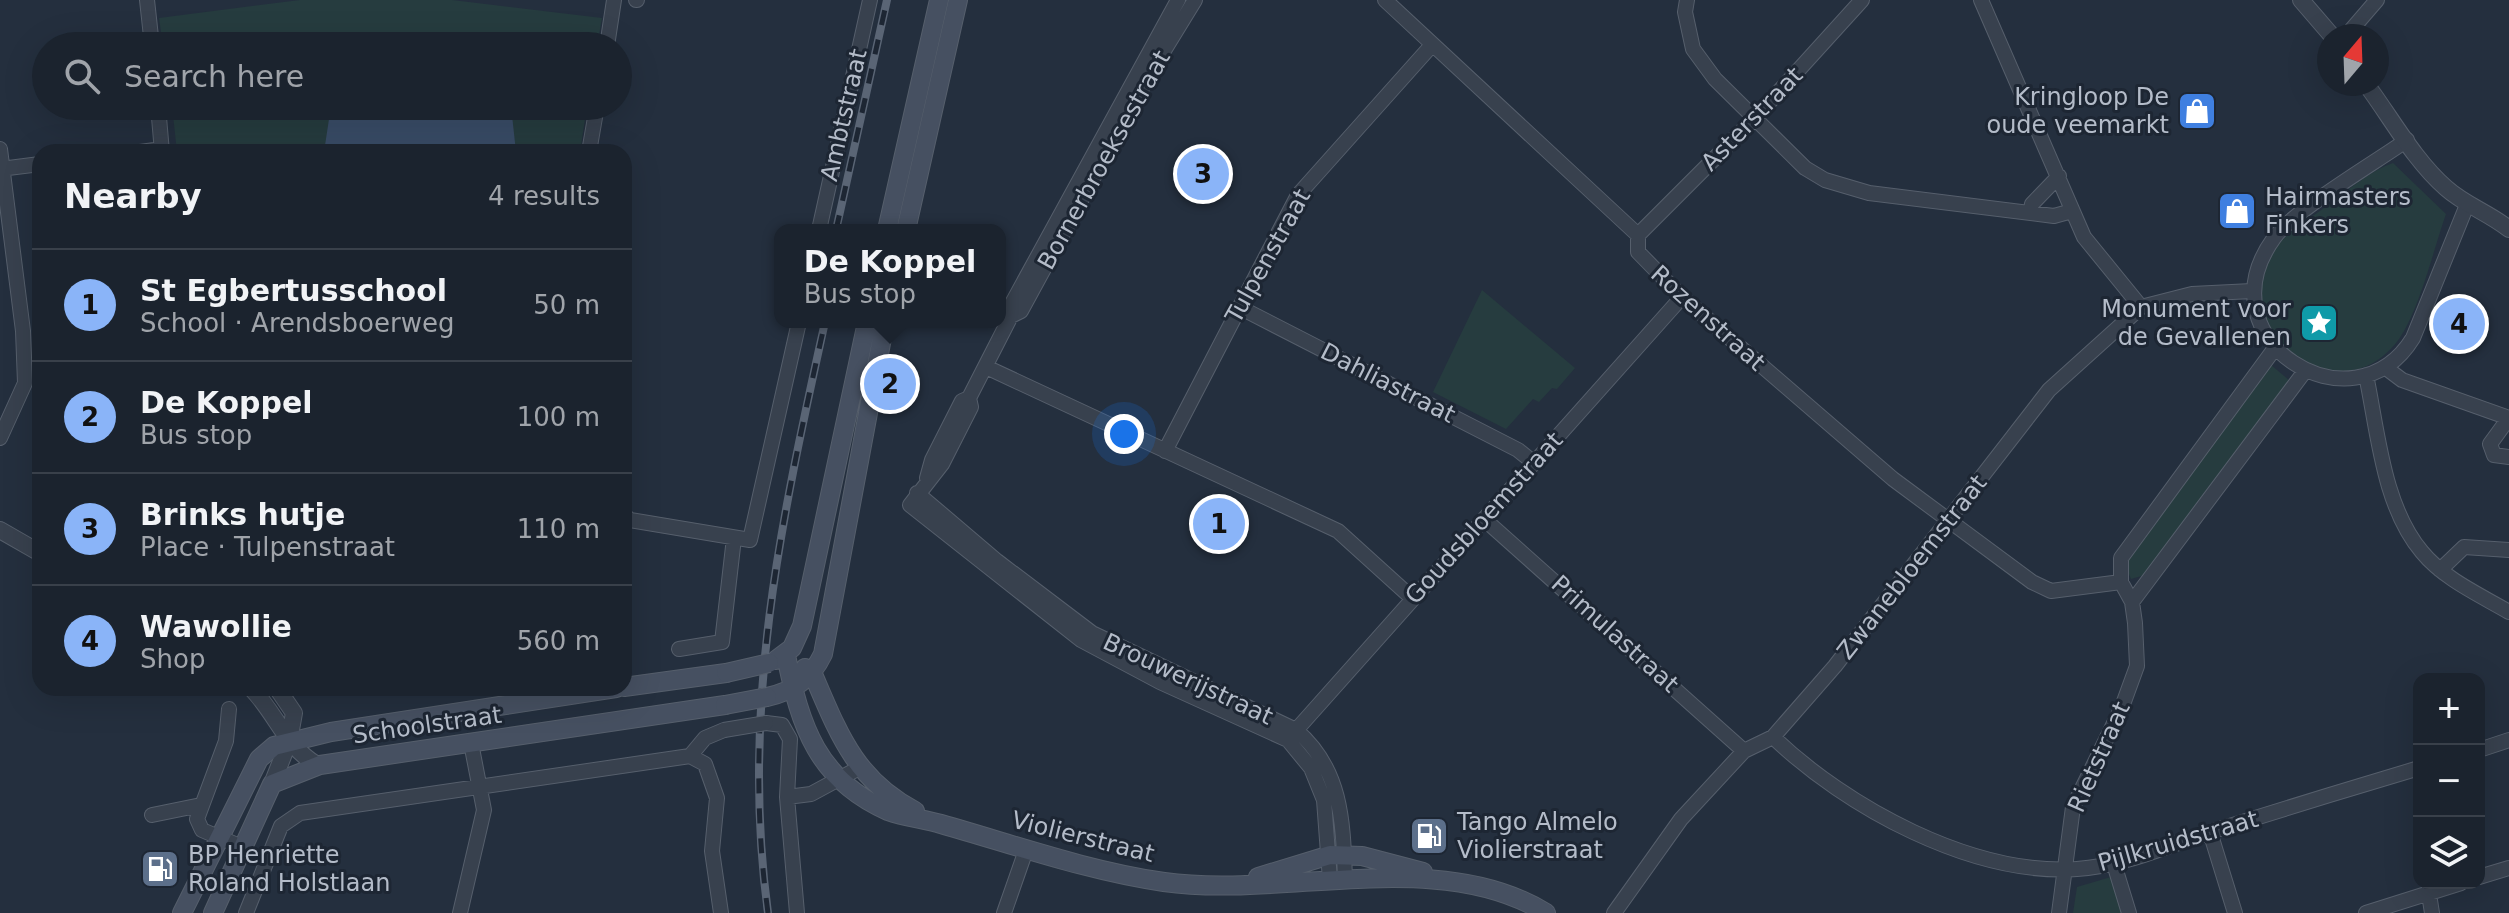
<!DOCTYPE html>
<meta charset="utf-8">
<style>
body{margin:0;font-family:"DejaVu Sans",sans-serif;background:#242b36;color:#f1f3f6}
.controls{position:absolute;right:24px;bottom:24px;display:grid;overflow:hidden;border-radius:16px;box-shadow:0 8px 32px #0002}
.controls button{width:72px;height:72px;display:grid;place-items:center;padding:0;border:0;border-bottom:2px solid #39404a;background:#1b232e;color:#f1f3f6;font:40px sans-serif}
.compass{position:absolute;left:2317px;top:24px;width:72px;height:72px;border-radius:50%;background:#1b232e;box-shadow:0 8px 32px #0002;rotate:19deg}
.you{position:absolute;left:1124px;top:434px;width:28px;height:28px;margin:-20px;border:6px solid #fff;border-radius:50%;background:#1a73e8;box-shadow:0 0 0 12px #1a73e833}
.badge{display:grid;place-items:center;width:52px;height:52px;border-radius:50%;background:#8ab4f8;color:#111;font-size:26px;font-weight:700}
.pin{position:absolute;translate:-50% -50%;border:4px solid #fff;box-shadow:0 2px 8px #0006}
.popup{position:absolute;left:774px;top:224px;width:232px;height:104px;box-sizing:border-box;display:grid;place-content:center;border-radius:16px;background:#1b232e;filter:drop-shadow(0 2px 6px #0005);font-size:26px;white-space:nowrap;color:#a0a4aa}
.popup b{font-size:30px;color:#f1f3f6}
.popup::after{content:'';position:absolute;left:50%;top:100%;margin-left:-16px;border:16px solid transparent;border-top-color:#1b232e}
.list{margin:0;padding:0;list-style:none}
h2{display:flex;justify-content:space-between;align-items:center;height:104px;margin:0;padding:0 32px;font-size:34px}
h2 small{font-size:26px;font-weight:400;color:#a0a4aa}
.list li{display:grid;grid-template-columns:52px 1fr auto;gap:24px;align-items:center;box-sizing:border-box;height:112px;padding:0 32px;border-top:2px solid #39404a}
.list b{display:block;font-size:30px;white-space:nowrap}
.list p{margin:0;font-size:26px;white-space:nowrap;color:#a0a4aa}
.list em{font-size:26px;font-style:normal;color:#a0a4aa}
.icon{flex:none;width:44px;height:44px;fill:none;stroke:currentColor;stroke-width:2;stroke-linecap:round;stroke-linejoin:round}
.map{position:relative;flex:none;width:2509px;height:913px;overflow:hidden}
.search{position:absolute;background:#1b232e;box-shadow:0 8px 32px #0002;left:32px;top:32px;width:600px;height:88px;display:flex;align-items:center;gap:20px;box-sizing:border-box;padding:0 28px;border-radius:44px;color:#a0a4aa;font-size:30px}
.panel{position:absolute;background:#1b232e;box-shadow:0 8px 32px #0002;left:32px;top:144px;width:600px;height:552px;border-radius:24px}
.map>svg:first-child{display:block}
.green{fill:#263c3f}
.water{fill:#394c67}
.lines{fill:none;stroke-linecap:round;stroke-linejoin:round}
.minor-casing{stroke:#565f6c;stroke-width:16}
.tertiary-casing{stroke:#565f6c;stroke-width:18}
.secondary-casing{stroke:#565f6c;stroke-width:20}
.minor{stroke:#38414e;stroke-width:14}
.tertiary{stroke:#38414e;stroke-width:16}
.secondary{stroke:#465061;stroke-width:18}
.rail-casing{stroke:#5a6575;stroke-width:8}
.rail{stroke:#1d2633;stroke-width:5;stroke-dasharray:15;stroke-linecap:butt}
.minor-bridge-casing{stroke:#565f6c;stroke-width:16;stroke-linecap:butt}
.secondary-bridge-casing{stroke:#565f6c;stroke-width:20;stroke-linecap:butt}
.minor-bridge{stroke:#38414e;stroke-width:14}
.secondary-bridge{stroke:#465061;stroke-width:18}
.labels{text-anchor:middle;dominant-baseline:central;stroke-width:6;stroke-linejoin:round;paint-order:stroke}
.poi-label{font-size:24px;fill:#b4bcc9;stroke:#1d2633;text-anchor:start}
.street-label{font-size:24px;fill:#b4bcc9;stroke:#1d2633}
</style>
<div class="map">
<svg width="2509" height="913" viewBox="0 0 2509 913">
<rect width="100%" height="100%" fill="#242f3e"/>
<path class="green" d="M 300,0 L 452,0 L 602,18 L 597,46 L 163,46 L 159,18 Z
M 172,106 L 587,106 L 580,152 L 177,152 Z
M 2393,163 L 2446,214 C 2434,248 2419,311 2399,339 C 2340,420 2224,334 2272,253 C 2284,233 2308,220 2327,206 C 2347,191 2369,171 2393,163 Z
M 1482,290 L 1575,368 L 1557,389 L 1552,388 L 1539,402 L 1533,399 L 1506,429 L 1433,392 Z
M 2271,365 L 2290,381 L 2145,575 L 2131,579 L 2125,564 Z
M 2111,877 L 2124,913 L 2073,913 L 2077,887 Z"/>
<path class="water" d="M 413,34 L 441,37 L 464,46 L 376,46 Z
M 331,106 L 511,106 L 516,152 L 324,152 Z"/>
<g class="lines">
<defs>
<path id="minor" d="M 147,0 L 152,46
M 636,0 L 637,0
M 1385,0 L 1638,235 L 1638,252 L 1682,297 L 1893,479 L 2032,582 L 2051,591 L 2121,582
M 1687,0 L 1685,12 L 1693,49 L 1715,79 L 1805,168 L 1825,180 L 1869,193 L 2054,216 L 2072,211
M 1981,0 L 2084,237 L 2141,307
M 2346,36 L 2377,0
M 607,46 L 614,0
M 158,106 L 162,152
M 2407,140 C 2376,162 2293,211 2274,238 C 2200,340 2353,435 2413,338 L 2467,205
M 0,149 L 23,331 L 25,383 L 0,438
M 140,152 L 162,149
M 589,152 L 597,106
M 0,169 L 40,164
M 2030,213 L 2032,204 L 2059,176
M 819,230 L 870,0
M 1638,235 L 1754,119 L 1862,0
M 1239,307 L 1518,450 L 1534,463
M 1011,316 L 1021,311 L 1152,70 L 1195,0
M 986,367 L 1338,531 L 1412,598
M 2386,368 L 2402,380 L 2509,418 L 2490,444 L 2494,455 L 2509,457
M 2366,375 C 2378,432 2383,506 2422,552 C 2444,579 2480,595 2509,612
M 969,398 L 971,407 L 942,464 L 910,505 L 1081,640 L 1160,682 L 1288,740 L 1311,768 L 1324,800 L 1330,880
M 1165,451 L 1298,195 L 1432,45
M 927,478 L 932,460 L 962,401 L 969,398 L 1011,316 L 1010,307 L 1178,0
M 917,493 L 997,561 L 1092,633 L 1296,730 C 1342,769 1343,822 1345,879
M 624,515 L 630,520 L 750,540 L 799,322
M 1484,519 L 1744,751
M 2440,570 L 2464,547 L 2509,550
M 2132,602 L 2305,371
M 679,649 L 722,642 L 734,538
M 229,709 L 226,741 L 197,819 L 202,830 L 242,847
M 766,723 L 782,725 L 790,739 L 787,797 L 797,913
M 1290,737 L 1682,297
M 1773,737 C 1846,807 1972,876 2077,869 C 2123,866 2167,846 2210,832 C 2280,810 2349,789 2419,768
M 2479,750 L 2509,740
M 690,756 L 705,764 L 717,798 L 712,851 L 721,913
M 787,797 L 811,794 L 859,768
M 152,815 L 201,805
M 2210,832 L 2235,913
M 2114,864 L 2129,913
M 2479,877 L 2509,868
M 2429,894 L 2432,913
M 246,913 L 281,826 L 300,813 L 690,756 L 705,738 L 724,730
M 460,913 L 484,810 L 471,743
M 1004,913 L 1026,850
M 1614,913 L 1681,819 L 1744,751 L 1773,737 L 1835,666 L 2049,390 L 2141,307 L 2192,294 L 2252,291
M 2059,913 L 2073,807 L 2122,707 L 2137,666 L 2135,623 L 2132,602 L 2121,582 L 2121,558 L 2275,348
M 2366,913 L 2461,883"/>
<path id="tertiary" d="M 2301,0 L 2332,36
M 2366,84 C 2392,119 2414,160 2446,188 C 2465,205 2489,213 2509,229
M 0,530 L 40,553
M 251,688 C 276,713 285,746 317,765
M 272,784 L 289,741 L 294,713 L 277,688"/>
<path id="secondary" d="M 887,230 L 939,0
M 906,230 L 958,0
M 786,655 C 800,727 818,780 888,811 C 905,817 923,819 941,824 C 1015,845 1088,871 1164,882 C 1283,899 1439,846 1546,913
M 776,660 L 792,648 L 802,626 L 867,322
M 805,668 L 812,672 C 838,732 854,779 915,811
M 624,687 L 726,673
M 767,697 C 794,691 811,679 823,654 L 885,322
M 1258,877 L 1330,855 L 1362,856 L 1423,872
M 182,913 L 259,759 L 274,746 L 331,732 L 616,688
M 213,913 L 272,784 L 320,765 L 725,705"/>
</defs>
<use href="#minor" class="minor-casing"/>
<use href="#tertiary" class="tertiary-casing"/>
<use href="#secondary" class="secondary-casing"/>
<use href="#minor" class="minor"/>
<use href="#tertiary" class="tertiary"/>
<use href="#secondary" class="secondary"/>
<defs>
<path id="rail" d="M 836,230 L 887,0
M 768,913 C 740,708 781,521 825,322"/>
</defs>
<use href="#rail" class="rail-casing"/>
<use href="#rail" class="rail"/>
<defs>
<path id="minor-bridge" d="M 724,730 L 766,723"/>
<path id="secondary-bridge" d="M 726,673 L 769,663
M 725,705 L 767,697"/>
</defs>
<use href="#minor-bridge" class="minor-bridge-casing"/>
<use href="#secondary-bridge" class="secondary-bridge-casing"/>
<use href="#minor-bridge" class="minor-bridge"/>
<use href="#secondary-bridge" class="secondary-bridge"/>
</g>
<defs>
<symbol id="shop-square" viewBox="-11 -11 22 22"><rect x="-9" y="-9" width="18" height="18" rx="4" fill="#3f7fe0" stroke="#1d2633"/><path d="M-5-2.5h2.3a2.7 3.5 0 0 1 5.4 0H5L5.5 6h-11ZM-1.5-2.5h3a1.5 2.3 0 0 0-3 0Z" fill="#fff"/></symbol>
<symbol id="sight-square" viewBox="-11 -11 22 22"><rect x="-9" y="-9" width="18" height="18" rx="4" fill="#0f9aa8" stroke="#1d2633"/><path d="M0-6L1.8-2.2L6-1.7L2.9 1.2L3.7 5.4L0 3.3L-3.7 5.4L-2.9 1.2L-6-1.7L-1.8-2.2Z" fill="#fff"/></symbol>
<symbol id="fuel-square" viewBox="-11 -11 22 22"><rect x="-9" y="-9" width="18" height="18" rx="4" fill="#5c6f8a" stroke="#1d2633"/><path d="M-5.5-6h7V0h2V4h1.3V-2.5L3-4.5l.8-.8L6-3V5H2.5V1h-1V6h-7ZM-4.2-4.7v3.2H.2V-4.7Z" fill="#fff"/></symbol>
</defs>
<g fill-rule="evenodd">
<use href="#shop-square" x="2175" y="89" width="44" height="44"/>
<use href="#shop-square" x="2215" y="189" width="44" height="44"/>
<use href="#sight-square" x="2297" y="301" width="44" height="44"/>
<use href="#fuel-square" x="1407" y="814" width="44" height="44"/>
<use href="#fuel-square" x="138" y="847" width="44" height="44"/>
</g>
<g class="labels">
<g class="poi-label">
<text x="2169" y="97" text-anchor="end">Kringloop De<tspan x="2169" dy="28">oude veemarkt</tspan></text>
<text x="2265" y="197">Hairmasters<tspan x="2265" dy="28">Finkers</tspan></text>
<text x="2291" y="309" text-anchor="end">Monument voor<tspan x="2291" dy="28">de Gevallenen</tspan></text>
<text x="1457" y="822">Tango Almelo<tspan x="1457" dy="28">Violierstraat</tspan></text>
<text x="188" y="855">BP Henriette<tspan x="188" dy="28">Roland Holstlaan</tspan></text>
</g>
<g class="street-label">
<text transform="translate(844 115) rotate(-77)">Ambtstraat</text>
<text transform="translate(1752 119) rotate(-46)">Asterstraat</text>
<text transform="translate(1104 160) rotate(-61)">Bornerbroeksestraat</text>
<text transform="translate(1268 256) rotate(-61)">Tulpenstraat</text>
<text transform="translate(1708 318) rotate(42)">Rozenstraat</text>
<text transform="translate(1388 383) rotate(27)">Dahliastraat</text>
<text transform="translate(1484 518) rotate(-48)">Goudsbloemstraat</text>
<text transform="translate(1912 567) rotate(-52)">Zwanebloemstraat</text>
<text transform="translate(1615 634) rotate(42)">Primulastraat</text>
<text transform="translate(1188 679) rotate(25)">Brouwerijstraat</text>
<text transform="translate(427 725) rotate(-8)">Schoolstraat</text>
<text transform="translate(2099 757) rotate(-66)">Rietstraat</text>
<text transform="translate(1083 837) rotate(14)">Violierstraat</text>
<text transform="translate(2178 841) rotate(-16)">Pijlkruidstraat</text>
</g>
</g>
</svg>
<div class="controls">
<button>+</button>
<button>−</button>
<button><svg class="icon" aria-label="layers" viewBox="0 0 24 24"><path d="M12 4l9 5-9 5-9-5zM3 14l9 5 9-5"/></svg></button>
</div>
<svg class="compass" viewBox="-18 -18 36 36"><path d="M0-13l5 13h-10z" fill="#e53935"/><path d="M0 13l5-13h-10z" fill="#a0a4aa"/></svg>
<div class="you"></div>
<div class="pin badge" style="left:1219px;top:524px">1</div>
<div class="pin badge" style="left:890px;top:384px">2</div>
<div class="popup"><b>De Koppel</b>Bus stop</div>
<div class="pin badge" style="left:1203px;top:174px">3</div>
<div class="pin badge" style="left:2459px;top:324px">4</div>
<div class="search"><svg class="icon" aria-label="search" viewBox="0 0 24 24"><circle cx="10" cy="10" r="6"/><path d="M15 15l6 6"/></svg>Search here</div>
<section class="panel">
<h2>Nearby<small>4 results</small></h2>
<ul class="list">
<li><span class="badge">1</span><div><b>St Egbertusschool</b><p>School · Arendsboerweg</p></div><em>50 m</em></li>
<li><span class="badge">2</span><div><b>De Koppel</b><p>Bus stop</p></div><em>100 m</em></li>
<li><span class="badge">3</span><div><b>Brinks hutje</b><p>Place · Tulpenstraat</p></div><em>110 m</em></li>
<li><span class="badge">4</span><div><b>Wawollie</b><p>Shop</p></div><em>560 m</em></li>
</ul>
</section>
</div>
